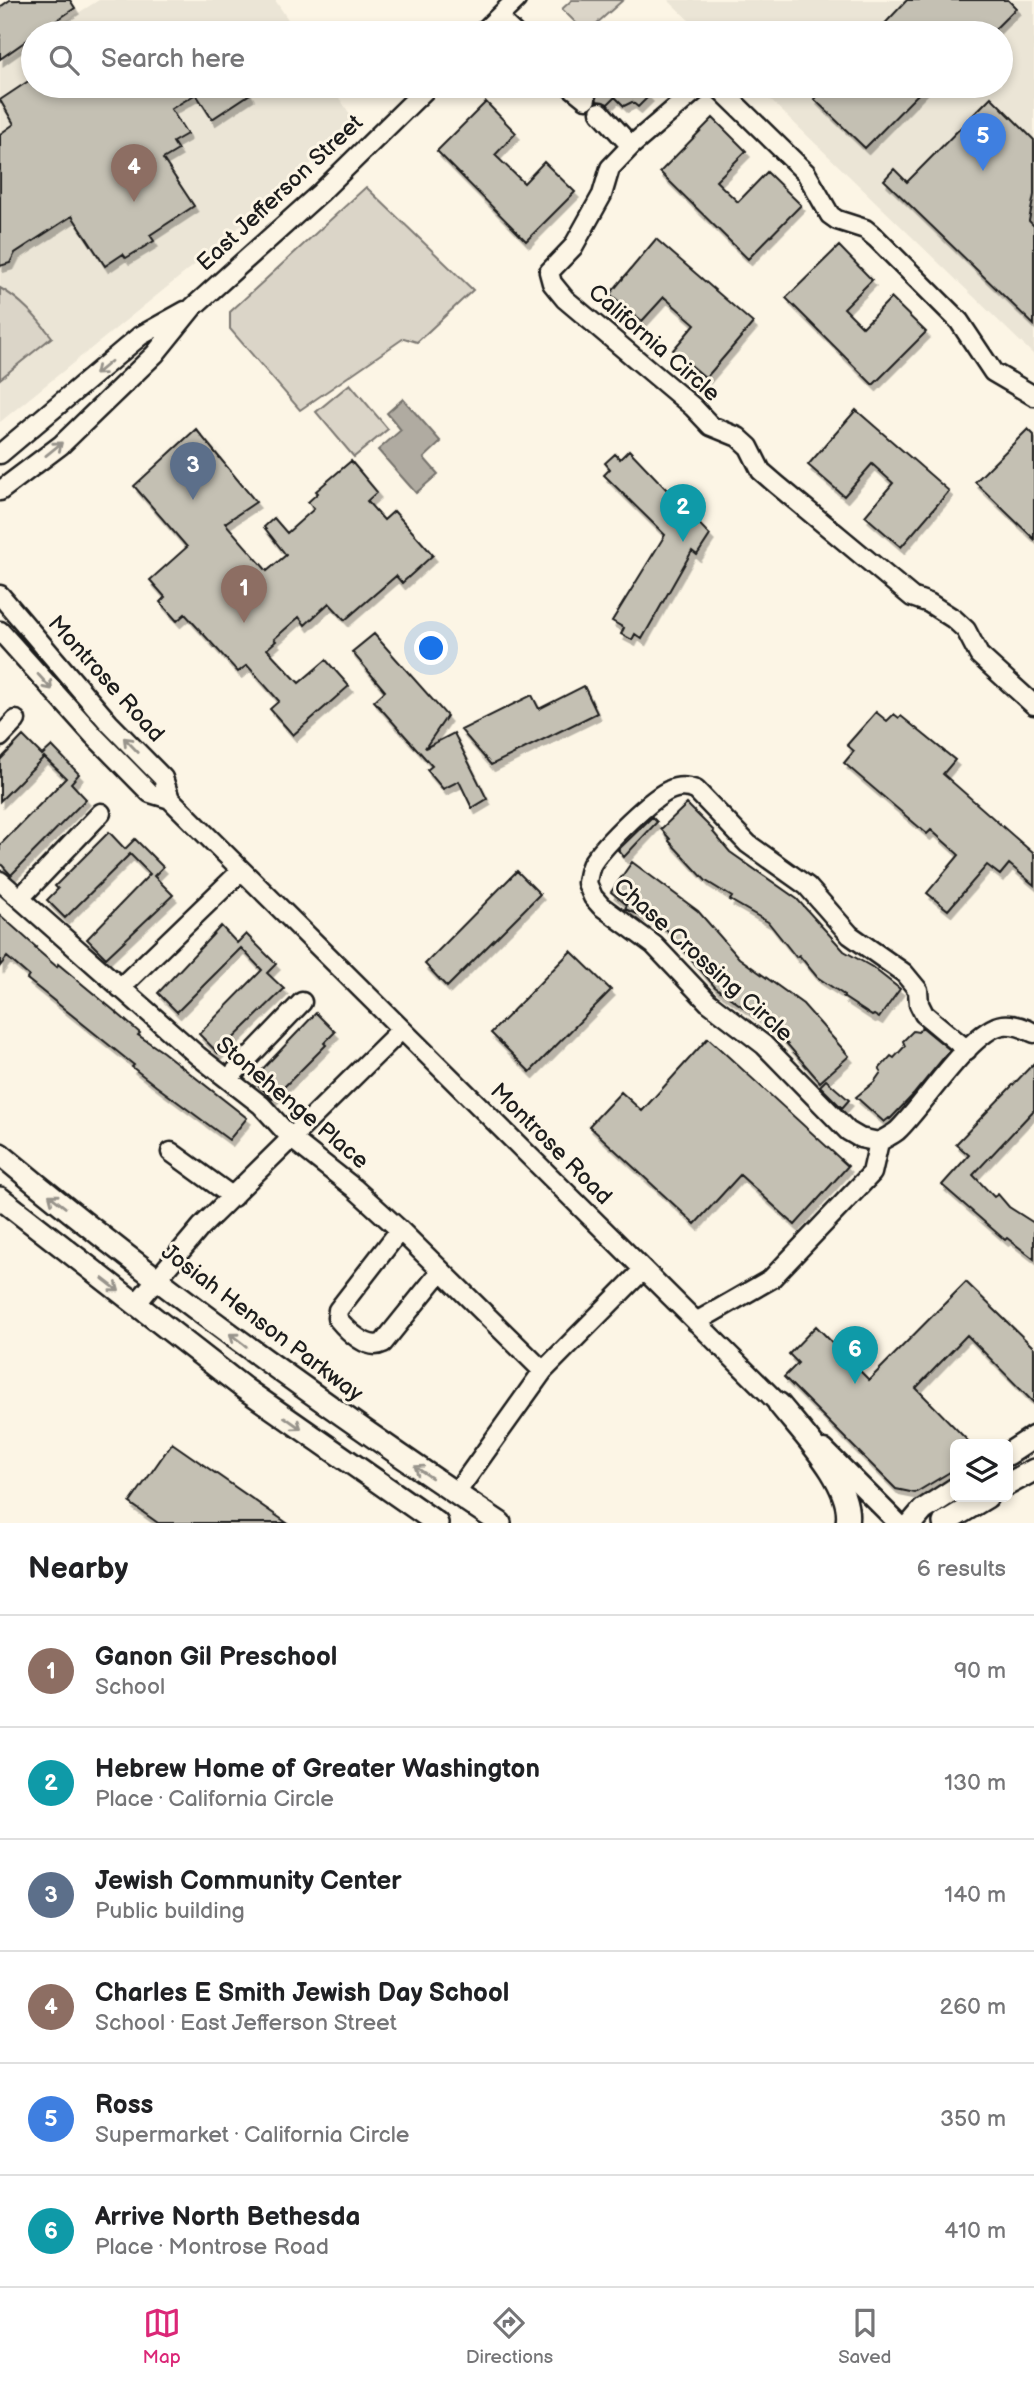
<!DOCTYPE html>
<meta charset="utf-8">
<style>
body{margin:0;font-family:"Balsamiq Sans",sans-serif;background:#f6f6f6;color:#202124}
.controls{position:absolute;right:21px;bottom:21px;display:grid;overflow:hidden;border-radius:10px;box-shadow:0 4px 10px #0003}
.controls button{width:63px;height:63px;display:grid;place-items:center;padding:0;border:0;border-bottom:2px solid #e0e0e0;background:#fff;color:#202124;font:35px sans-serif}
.you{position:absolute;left:432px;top:649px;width:24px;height:24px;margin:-18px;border:5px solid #fff;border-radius:50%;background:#1a73e8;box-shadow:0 0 0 10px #1a73e833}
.badge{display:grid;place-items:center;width:46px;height:46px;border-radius:50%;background:#db2777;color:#fff;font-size:23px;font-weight:700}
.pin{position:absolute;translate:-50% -58px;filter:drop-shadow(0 2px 4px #0008)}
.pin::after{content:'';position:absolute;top:37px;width:24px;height:21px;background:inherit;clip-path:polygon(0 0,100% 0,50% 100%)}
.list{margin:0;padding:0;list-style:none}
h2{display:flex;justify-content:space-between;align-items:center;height:91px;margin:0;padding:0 28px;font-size:30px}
h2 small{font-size:23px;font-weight:400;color:#757577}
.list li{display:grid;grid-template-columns:46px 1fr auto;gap:21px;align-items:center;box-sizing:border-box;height:112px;padding:0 28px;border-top:2px solid #e0e0e0}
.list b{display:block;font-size:26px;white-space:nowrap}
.list p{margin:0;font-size:23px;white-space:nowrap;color:#757577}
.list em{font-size:23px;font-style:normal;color:#757577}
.icon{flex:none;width:38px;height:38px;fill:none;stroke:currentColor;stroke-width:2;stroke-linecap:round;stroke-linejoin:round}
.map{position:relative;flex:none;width:1034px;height:1523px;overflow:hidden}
.search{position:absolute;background:#fff;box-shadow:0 4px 10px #0003;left:21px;right:21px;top:21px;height:77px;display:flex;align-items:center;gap:18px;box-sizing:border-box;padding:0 24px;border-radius:38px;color:#757577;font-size:26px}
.sheet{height:763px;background:#fff}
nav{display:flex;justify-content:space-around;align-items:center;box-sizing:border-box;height:98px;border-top:2px solid #e0e0e0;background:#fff;font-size:19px;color:#757577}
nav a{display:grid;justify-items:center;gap:4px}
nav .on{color:#db2777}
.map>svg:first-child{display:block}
.built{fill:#ebe5d6}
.green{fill:#dbd5c8;stroke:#7c7872;stroke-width:2}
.water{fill:#b0aba1;stroke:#75726c;stroke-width:2}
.building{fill:#c4c0b3;stroke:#1c1c1c;stroke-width:2;filter:url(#shadow)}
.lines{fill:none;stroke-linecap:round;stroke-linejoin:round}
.minor-casing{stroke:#1c1c1c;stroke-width:23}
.major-casing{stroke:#1c1c1c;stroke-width:26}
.minor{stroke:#fcf5e5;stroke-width:18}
.major{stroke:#fcf5e5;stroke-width:21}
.oneway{stroke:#97938b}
.labels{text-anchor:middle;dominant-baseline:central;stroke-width:6;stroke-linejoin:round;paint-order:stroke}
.street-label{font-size:23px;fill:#1c1c1c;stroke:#fcf5e5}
</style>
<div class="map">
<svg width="1034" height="1523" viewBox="0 0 1034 1523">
<defs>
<filter id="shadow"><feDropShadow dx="3.5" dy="6" stdDeviation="0" flood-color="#0004"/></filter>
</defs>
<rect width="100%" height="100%" fill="#fcf5e5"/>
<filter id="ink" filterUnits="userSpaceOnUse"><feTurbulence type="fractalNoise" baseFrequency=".0143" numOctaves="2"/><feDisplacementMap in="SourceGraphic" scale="14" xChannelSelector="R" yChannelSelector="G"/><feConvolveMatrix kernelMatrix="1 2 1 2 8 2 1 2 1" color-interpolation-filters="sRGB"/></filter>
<g filter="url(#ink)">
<path class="built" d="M 99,0 L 275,0 L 297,33 L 46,33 Z
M 668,0 L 1034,0 L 1034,355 L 756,86 L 1001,86 L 1001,33 L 702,33 Z
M 33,41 L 33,86 L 331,86 L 352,117 L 321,155 L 213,250 L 0,422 L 0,62 Z"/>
<path class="green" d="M 572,0 L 623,0 L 586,33 L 562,9 Z
M 366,187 L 473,290 L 417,342 L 404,338 L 300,410 L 230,329 L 230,312 Z
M 0,288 C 22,300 36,317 52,337 L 0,379 Z
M 350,384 L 388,429 L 354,457 L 316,412 Z"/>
<path class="water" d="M 403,399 L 441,442 L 424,458 L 438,474 L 416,493 L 378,450 L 401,430 L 387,413 Z"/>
<path class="building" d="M 10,0 L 70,0 L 75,8 L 38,33 L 33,33 L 33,36 L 0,59 L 0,7 Z
M 907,0 L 1008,0 L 1016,8 L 992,32 L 985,25 L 977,33 L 876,33 Z
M 33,78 L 33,86 L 245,86 L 250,94 L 212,119 L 196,94 L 171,109 L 187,134 L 173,142 L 178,150 L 163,159 L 194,206 L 150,235 L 154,241 L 126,258 L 123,254 L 105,266 L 72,216 L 15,253 L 10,263 L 0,266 L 0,134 L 14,124 L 0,100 Z
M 599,86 L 639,86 L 649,96 L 638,107 L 632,102 L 624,106 L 615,97 L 608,104 L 597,101 L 594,91 Z
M 826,86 L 926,86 L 865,148 L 814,99 Z
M 991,97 L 1034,140 L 1034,195 L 1029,221 L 1034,226 L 1034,325 L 884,180 L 894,169 L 907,182 Z
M 486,102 L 516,133 L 495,155 L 524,183 L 544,162 L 575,192 L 526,241 L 437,151 Z
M 713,118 L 746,151 L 716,181 L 738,202 L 767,172 L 801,205 L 748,259 L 660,172 Z
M 656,239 L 753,323 L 706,378 L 673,350 L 695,324 L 664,297 L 642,321 L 610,294 Z
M 839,246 L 872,280 L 844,308 L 863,327 L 891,298 L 926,332 L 873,385 L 786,298 Z
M 856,410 L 949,491 L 901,547 L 865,516 L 893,483 L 872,464 L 844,496 L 808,465 Z
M 196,429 L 256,502 L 225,523 L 267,571 L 286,555 L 264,527 L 274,518 L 287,533 L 314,509 L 308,502 L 318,493 L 316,491 L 351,461 L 377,492 L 367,501 L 384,520 L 394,511 L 433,555 L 402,583 L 396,576 L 345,620 L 329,603 L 305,625 L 299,617 L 274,639 L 276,641 L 267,649 L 299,683 L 326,660 L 349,686 L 293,735 L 270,709 L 279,701 L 247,665 L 238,672 L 185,614 L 177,621 L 160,602 L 165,597 L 150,580 L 187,547 L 134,486 Z
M 1028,429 L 1034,435 L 1034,539 L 975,482 Z
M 629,450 L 710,535 L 697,555 L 692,551 L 642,639 L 635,634 L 632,640 L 621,634 L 624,628 L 612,621 L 665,535 L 604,475 L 610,469 L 605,463 L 615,454 L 620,459 Z
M 374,634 L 447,716 L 425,748 L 454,733 L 487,799 L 472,808 L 459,781 L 443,789 L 427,770 L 432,766 L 374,701 L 385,691 L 352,652 Z
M 584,686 L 597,713 L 491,765 L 461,730 L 532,695 L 539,709 Z
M 876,712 L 887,721 L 894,714 L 899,718 L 901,716 L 955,760 L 943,774 L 1034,854 L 1034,885 L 1009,864 L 1000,875 L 987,865 L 948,910 L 927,893 L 959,855 L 931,830 L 927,834 L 844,763 L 854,751 L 847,745 Z
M 23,736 L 42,755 L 52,746 L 79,774 L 71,783 L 86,799 L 11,875 L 0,863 L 0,845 L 66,778 L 44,757 L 0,801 L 0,760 Z
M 687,804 L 714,831 L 713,832 L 730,852 L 797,899 L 844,951 L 872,967 L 900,989 L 879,1018 L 874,1015 L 872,1016 L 843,997 L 844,995 L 817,977 L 799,955 L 796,957 L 768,922 L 730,900 L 732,897 L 706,881 L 669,841 L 670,839 L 661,829 Z
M 652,817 L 657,822 L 624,857 L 618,850 Z
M 109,832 L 125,849 L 135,839 L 163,867 L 154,876 L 173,895 L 106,958 L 87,939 L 150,874 L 130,854 L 65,918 L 47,900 L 58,889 L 55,886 Z
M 632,862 L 698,911 L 739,958 L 803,1004 L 849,1056 L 820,1082 L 775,1030 L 715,987 L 666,929 L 654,921 L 625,909 L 627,905 L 611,892 Z
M 517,871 L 540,894 L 447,987 L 425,964 Z
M 0,915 L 36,947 L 35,948 L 57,967 L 58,964 L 117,1013 L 140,1033 L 138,1035 L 163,1052 L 247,1118 L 229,1140 L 156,1086 L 132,1067 L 134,1065 L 27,979 L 29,976 L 7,957 L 0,966 Z
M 221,926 L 237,943 L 246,934 L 276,964 L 267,973 L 284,989 L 218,1053 L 199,1034 L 262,970 L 241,948 L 177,1012 L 158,993 Z
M 571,951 L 611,990 L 530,1072 L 491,1033 Z
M 316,1013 L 335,1032 L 324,1043 L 326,1045 L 272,1099 L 253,1079 Z
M 922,1027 L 950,1050 L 914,1094 L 890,1119 L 889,1118 L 884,1122 L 856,1097 L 874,1082 L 881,1072 L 879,1069 L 891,1056 L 894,1058 L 905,1046 L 903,1041 L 913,1031 L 918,1032 Z
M 708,1038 L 848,1166 L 795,1225 L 740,1175 L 695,1224 L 589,1126 L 621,1092 L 642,1111 Z
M 1034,1063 L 1034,1110 L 973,1175 L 994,1197 L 998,1194 L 1009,1207 L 1034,1223 L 1034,1259 L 1007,1238 L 1005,1240 L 942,1185 L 969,1155 L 956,1144 Z
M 826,1080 L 849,1100 L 842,1108 L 820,1086 Z
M 966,1282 L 1034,1348 L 1034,1403 L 967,1335 L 916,1388 L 971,1444 L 955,1444 L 955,1469 L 915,1493 L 896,1489 L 784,1377 L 798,1363 L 789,1354 L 816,1326 L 869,1380 Z
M 172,1443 L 287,1523 L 158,1523 L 130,1503 Z"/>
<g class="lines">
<defs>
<path id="minor" d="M 498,18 L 514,33
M 482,33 L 516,0
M 570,86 L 586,99
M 701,86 L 631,146 L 610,168 L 602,195 L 573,247 L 549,272 L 552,283 L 565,299 L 693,407 L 711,426 L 738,437 L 749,447 L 761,471 L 776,484 L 912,597 L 929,603 L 954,619 L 966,630 L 979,655 L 1034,705
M 717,86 L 806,173 L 830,215 L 837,220 L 865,229 L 876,238 L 959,321 L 993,372 L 1034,396
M 600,112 L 631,146
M 0,454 L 140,336 L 185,311
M 0,491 L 61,445 L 155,354 L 193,307 L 320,193 L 429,86
M 0,595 L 109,723 L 163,778 L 170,799 L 787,1412
M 0,631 L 94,736 L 150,793 L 170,799
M 0,737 L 16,720
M 0,881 L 198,1056 L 261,1105 L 292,1139 L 354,1188 L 400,1230 L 543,1371
M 20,898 L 101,813
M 120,988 L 241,871
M 228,1079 L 302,1002
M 879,1142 L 860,1138 L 848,1131 L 764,1045 L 708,1002 L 654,945 L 601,906 L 593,897 L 587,883 C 588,876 589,868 593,862 C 605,844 651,798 670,790 C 678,786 688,787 696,790 L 748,844 L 807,886 L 850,935 L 904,973 L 918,990 L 919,1004 L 924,1014 L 967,1050
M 171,1152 L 233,1197
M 400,1230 L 338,1310 L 337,1318 C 347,1330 367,1351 383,1343 L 441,1271
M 136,1304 L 201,1227 L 401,1030
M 696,1322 L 771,1279 L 872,1173 L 879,1142 C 885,1138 892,1135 897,1131 C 922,1108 971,1029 1003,1025 C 1014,1024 1025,1028 1034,1033
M 824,1449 L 898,1523
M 456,1493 L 543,1371 L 643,1270"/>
<path id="major" d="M 0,1154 C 159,1287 328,1408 500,1523
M 0,1198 L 245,1389 L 437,1523
M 779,1404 C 801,1432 854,1485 847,1523
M 1008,1454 L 1034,1437
M 1008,1484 L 1034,1470
M 912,1523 L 923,1510 L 955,1489
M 944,1523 L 987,1497"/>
</defs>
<use href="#minor" class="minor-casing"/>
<use href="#major" class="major-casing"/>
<use href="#minor" class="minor"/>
<use href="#major" class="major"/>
</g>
<defs><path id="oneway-shaft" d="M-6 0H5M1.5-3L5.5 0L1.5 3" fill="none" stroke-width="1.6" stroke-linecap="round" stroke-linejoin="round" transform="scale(1.75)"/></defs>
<g class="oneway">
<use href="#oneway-shaft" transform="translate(103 368) rotate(140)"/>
<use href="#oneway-shaft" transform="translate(54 449) rotate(-39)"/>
<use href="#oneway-shaft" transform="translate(45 682) rotate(48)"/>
<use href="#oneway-shaft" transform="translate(131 745) rotate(-134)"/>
<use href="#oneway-shaft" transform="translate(57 1201) rotate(-142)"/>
<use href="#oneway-shaft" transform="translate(111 1285) rotate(38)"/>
<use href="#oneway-shaft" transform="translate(238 1340) rotate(-143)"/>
<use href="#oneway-shaft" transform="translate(293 1423) rotate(35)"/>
<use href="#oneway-shaft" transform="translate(423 1472) rotate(-146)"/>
</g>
</g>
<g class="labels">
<g class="street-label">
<text transform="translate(280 193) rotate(-43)">East Jefferson Street</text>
<text transform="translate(654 343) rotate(41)">California Circle</text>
<text transform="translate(106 679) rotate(48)">Montrose Road</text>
<text transform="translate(703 960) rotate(42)">Chase Crossing Circle</text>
<text transform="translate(292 1103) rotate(40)">Stonehenge Place</text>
<text transform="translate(551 1144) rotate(45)">Montrose Road</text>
<text transform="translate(262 1323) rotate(37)">Josiah Henson Parkway</text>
</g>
</g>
</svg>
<div class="controls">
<button><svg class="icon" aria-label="layers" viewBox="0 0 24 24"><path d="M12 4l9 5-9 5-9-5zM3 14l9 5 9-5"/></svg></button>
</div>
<div class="you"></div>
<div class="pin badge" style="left:244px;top:623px;background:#8d6e63">1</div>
<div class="pin badge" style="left:683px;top:542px;background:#0f9aa8">2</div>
<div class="pin badge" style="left:193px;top:500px;background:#5c6f8a">3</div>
<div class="pin badge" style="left:134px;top:202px;background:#8d6e63">4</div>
<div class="pin badge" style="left:983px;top:171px;background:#3f7fe0">5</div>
<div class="pin badge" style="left:855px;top:1384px;background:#0f9aa8">6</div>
<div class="search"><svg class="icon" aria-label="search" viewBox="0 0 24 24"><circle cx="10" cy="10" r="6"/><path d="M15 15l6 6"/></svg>Search here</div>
</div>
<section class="sheet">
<h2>Nearby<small>6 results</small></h2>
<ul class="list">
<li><span class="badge" style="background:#8d6e63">1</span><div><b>Ganon Gil Preschool</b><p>School</p></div><em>90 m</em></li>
<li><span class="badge" style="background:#0f9aa8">2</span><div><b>Hebrew Home of Greater Washington</b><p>Place · California Circle</p></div><em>130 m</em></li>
<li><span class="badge" style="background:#5c6f8a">3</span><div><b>Jewish Community Center</b><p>Public building</p></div><em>140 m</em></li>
<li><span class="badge" style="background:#8d6e63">4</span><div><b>Charles E Smith Jewish Day School</b><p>School · East Jefferson Street</p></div><em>260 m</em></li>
<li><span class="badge" style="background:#3f7fe0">5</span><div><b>Ross</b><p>Supermarket · California Circle</p></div><em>350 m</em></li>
<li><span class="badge" style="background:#0f9aa8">6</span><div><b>Arrive North Bethesda</b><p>Place · Montrose Road</p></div><em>410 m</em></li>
</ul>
</section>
<nav>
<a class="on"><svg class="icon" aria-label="map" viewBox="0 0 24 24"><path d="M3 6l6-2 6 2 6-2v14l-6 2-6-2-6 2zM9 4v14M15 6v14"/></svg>Map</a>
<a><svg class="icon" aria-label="directions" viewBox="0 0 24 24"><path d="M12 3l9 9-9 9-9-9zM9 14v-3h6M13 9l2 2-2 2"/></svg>Directions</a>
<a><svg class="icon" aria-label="saved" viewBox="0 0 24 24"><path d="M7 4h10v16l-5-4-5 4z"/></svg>Saved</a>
</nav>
